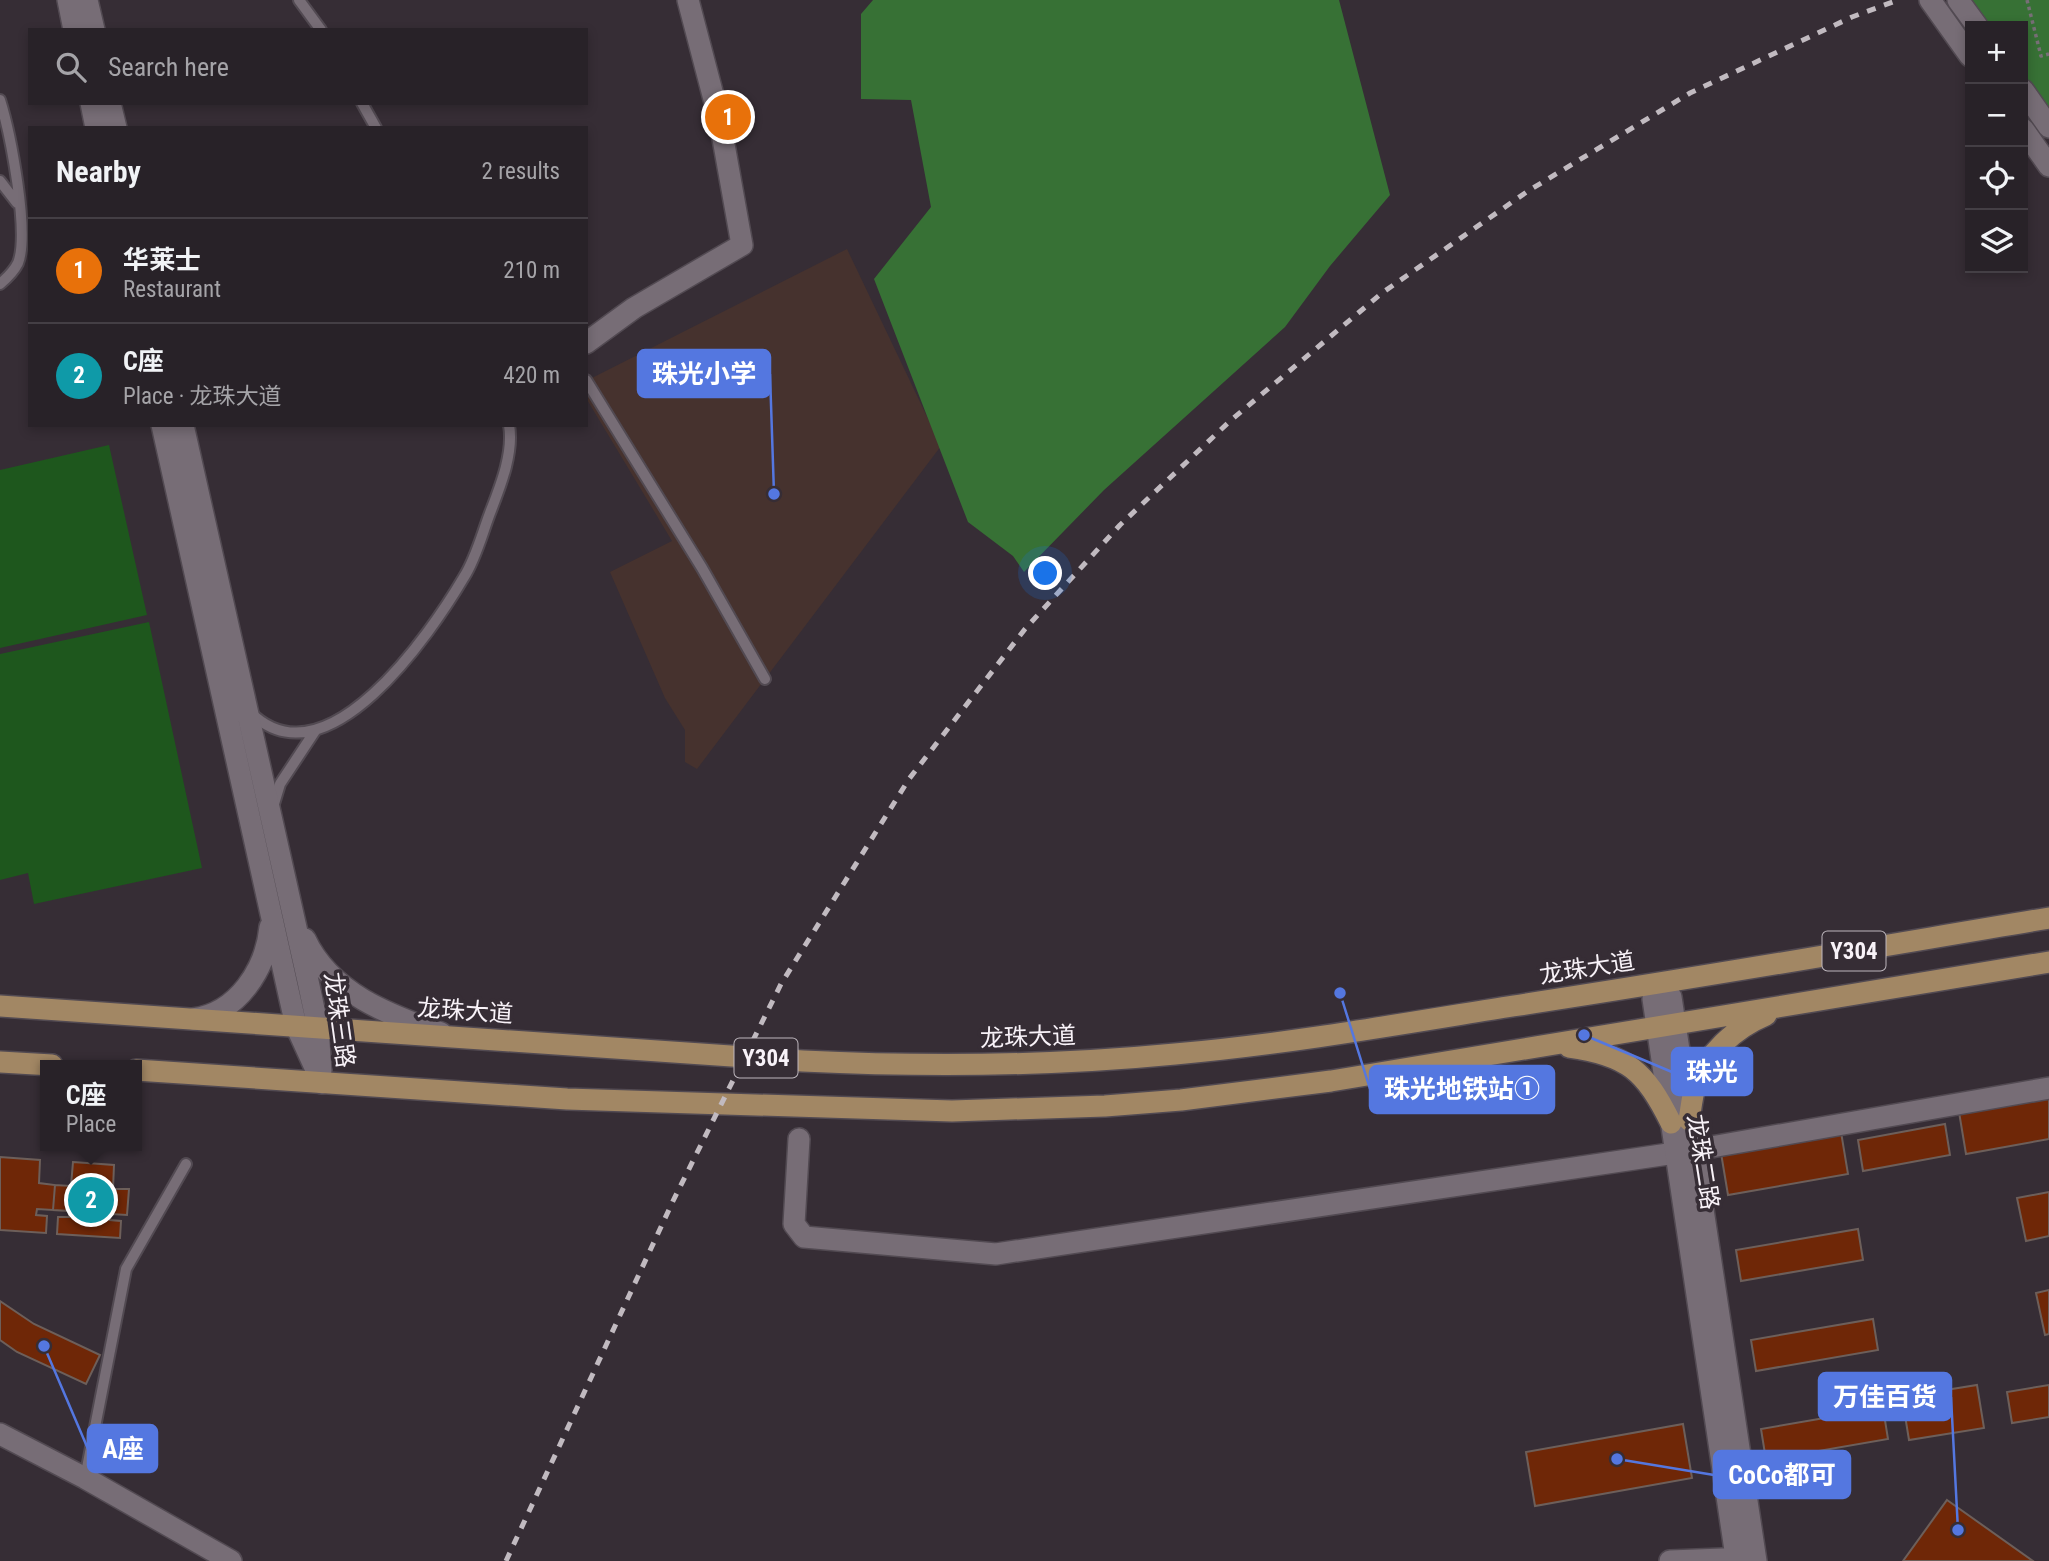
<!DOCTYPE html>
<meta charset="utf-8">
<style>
body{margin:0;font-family:"Roboto Condensed","Noto Sans SC",sans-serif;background:#302a30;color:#f1f3f6}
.controls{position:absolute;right:21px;top:21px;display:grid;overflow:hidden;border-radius:0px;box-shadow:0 4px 10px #0003}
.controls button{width:63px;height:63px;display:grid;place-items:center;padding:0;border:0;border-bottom:2px solid #443f45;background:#282228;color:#f1f3f6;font:35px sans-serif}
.you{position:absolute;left:1046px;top:574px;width:24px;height:24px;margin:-18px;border:5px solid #fff;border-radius:50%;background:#1a73e8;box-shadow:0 0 0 10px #1a73e833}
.badge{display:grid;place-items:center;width:46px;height:46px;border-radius:50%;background:#d59cfb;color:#fff;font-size:23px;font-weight:700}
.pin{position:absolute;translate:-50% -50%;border:4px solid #fff;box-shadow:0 2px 7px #0006}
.popup{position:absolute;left:40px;top:1060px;width:102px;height:91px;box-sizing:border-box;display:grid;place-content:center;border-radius:0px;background:#282228;filter:drop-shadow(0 2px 5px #0005);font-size:23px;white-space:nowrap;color:#a5a4a8}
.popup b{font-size:26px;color:#f1f3f6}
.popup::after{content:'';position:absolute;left:50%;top:100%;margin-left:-14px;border:14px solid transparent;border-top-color:#282228}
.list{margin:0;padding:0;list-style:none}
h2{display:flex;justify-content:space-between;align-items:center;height:91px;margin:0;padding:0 28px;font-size:30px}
h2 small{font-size:23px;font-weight:400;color:#a5a4a8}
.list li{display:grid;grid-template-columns:46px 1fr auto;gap:21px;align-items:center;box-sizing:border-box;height:105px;padding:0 28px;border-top:2px solid #443f45}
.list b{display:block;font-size:26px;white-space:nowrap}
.list p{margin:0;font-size:23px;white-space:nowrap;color:#a5a4a8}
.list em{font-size:23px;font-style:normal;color:#a5a4a8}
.icon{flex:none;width:38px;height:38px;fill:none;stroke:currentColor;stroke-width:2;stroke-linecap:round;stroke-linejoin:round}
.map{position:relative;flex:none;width:2049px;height:1561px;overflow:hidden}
.search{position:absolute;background:#282228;box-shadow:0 4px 10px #0003;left:28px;top:28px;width:560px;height:77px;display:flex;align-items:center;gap:18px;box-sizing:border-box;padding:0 24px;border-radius:0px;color:#a5a4a8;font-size:26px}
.panel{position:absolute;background:#282228;box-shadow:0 4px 10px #0003;left:28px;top:126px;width:560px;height:301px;border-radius:0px}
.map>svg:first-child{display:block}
.education{fill:#46322e}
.green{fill:#1e571d}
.forest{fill:#377135}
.building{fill:#6f2707;stroke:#6d5f5a;stroke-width:2}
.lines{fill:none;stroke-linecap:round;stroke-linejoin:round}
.lane-casing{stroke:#524a52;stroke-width:14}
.street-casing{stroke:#524a52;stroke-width:24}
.secondary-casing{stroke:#524a52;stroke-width:24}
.primary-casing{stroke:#524a52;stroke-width:24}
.path{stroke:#776f76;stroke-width:3.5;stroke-dasharray:3.5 3.5;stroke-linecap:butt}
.lane{stroke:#776d76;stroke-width:10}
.street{stroke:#776d76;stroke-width:21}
.secondary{stroke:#776d76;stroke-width:21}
.primary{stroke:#a28764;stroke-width:21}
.rail{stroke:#c1bac0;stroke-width:5;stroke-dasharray:9 9;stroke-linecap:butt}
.labels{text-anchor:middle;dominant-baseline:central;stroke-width:7;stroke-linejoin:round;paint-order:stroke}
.shield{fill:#362d35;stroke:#beb7be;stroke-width:2}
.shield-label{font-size:23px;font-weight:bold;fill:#f8f2f8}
.street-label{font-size:24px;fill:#f8f2f8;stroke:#362d35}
.leader{fill:none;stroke:#5477e0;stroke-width:2.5}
.callout-dot{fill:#5477e0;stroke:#362d35;stroke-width:2.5}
.callout{fill:#5477e0;stroke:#5477e0;stroke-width:2.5}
.callout-label{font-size:26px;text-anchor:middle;font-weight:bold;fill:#fff}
</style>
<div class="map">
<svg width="2049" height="1561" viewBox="0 0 2049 1561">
<rect width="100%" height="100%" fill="#362d35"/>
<path class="education" d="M 847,249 L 941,446 L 697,769 L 685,762 L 685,730 L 665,698 L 610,572 L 672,541 L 586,398 L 586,381 Z"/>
<path class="green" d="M 109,445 L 147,615 L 0,648 L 0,470 Z
M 149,622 L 202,868 L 34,904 L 28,873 L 0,880 L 0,654 Z"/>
<path class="forest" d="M 873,0 L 1339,0 L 1390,195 L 1330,266 L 1285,327 L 1104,490 L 1024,572 L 1013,556 L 968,522 L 874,279 L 931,207 L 911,100 L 861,99 L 861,14 Z
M 1965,0 L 2049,0 L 2049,117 L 2023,80 L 2023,26 L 1984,26 Z"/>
<path class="building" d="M 2049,1096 L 2049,1139 L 1966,1154 L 1959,1112 Z
M 1945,1124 L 1950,1155 L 1863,1171 L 1858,1140 Z
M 1841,1132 L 1848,1174 L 1728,1195 L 1721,1153 Z
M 0,1157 L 40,1160 L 39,1183 L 55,1185 L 53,1210 L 37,1209 L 36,1215 L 47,1216 L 46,1233 L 0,1230 Z
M 73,1162 L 114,1165 L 113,1189 L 129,1189 L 127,1215 L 111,1214 L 110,1220 L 121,1221 L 120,1238 L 57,1234 L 58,1217 L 69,1217 L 69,1211 L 53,1210 L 55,1185 L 71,1186 Z
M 2049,1192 L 2049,1236 L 2026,1241 L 2017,1198 Z
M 1858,1229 L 1863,1260 L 1741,1281 L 1736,1250 Z
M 2049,1290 L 2049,1334 L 2045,1335 L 2036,1293 Z
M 0,1301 L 34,1324 L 100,1355 L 86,1384 L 17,1352 L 0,1340 Z
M 1873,1319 L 1878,1350 L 1756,1371 L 1751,1340 Z
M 1977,1385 L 1984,1428 L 1909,1440 L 1902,1397 Z
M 2049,1385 L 2049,1417 L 2012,1423 L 2007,1392 Z
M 1883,1408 L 1888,1439 L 1766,1460 L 1761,1429 Z
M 1683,1424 L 1692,1478 L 1535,1506 L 1526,1452 Z
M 1947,1500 L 2033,1561 L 1903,1561 Z"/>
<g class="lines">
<defs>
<path id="lane" d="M 299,0 L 321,30
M 0,100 C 10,132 30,233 18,263 C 14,271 7,278 0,284
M 362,103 L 376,128
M 0,181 L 17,203
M 586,380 L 702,568 L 765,679
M 250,712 C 326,788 431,633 464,577 C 476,558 482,534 490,513 C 500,487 514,453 509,425
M 273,807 L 280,784 L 315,731
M 85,1478 L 126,1269 L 186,1164"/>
<path id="street" d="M 586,343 L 634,308 L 742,245 L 720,122 L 688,0
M 799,1139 L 794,1224 L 804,1237 L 996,1254 L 1675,1153
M 1694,1150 L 2049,1088"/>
<path id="secondary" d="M 68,0 L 74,30
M 87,0 L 94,30
M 1930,0 L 1970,56
M 1958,0 L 1977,26
M 2023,90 L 2049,127
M 91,103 L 96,128
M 110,103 L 116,128
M 2023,129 L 2049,166
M 162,425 L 296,1026 L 322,1083
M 183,425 L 308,981 L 318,1028 L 321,1071
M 305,939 C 330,993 389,1015 441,1033
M 193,1019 C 238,1013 266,969 270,927
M 0,1434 L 85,1478 L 231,1561
M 1736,1557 L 1653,999 L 1660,984 L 1671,997 L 1756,1561
M 1670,1561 L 1749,1558"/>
<path id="primary" d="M 0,1006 L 803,1061 C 927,1067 1051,1066 1175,1054 C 1288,1044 1401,1024 1513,1006 C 1692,979 1870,948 2049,918
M 1569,1047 C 1628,1055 1645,1071 1671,1123
M 0,1062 L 52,1065
M 136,1070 L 567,1099 L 952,1111 L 1105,1106 L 1181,1100 L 1331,1081 L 2049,962
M 1689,1120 C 1691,1109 1692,1097 1695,1087 C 1706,1054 1735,1028 1766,1015"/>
</defs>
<use href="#lane" class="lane-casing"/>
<use href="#street" class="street-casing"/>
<use href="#secondary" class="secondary-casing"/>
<use href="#primary" class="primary-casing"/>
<path class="path" d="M 2027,0 L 2041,56 L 2049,54"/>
<use href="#lane" class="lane"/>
<use href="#street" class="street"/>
<use href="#secondary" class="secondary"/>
<use href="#primary" class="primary"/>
<path class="rail" d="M 506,1561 L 673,1201 L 781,984 L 909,779 L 1025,629 L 1120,525 L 1230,421 L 1382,293 L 1528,191 L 1690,93 L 1852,17 L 1898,0"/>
</g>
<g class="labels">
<g class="shield">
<rect x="1822.5" y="931.5" width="63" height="39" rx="5"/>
<rect x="734.5" y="1038.5" width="63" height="39" rx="5"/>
</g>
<g class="shield-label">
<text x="1854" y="951">Y304</text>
<text x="766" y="1058">Y304</text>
</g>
<g class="street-label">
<text transform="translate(1587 968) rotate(-9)">龙珠大道</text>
<text transform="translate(465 1011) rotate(4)">龙珠大道</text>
<text transform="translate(339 1020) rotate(82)">龙珠三路</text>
<text transform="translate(1028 1037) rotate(-2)">龙珠大道</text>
<text transform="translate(1703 1162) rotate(81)">龙珠二路</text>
</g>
</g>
<path class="leader" d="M774 494L770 374M1584 1035L1672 1072M1340 993L1370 1089M1958 1530L1951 1397M44 1346L88 1449M1617 1459L1714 1475"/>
<g class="callout-dot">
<circle cx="774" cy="494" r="7"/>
<circle cx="1584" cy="1035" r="7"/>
<circle cx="1340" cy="993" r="7"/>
<circle cx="1958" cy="1530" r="7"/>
<circle cx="44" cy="1346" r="7"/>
<circle cx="1617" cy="1459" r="7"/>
</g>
<g class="callout">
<rect x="638" y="350" width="132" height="47" rx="7"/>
<rect x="1672" y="1048" width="80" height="47" rx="7"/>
<rect x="1370" y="1066" width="184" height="47" rx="7"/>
<rect x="1819" y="1373" width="132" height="47" rx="7"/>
<rect x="88" y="1425" width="69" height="47" rx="7"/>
<rect x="1714" y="1451" width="136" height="47" rx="7"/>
</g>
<g class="callout-label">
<text x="704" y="383">珠光小学</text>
<text x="1712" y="1081">珠光</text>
<text x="1462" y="1098">珠光地铁站①</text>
<text x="1885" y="1406">万佳百货</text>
<text x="123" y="1458">A座</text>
<text x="1782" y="1484">CoCo都可</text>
</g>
</svg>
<div class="controls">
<button>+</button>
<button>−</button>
<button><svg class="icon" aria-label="locate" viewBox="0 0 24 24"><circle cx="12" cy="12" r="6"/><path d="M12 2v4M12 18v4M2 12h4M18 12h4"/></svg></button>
<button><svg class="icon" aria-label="layers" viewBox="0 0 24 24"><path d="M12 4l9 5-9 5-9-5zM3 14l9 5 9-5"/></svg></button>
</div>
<div class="you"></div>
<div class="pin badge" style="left:728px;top:117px;background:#e8710a">1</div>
<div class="pin badge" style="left:91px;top:1200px;background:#0f9aa8">2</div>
<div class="popup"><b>C座</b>Place</div>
<div class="search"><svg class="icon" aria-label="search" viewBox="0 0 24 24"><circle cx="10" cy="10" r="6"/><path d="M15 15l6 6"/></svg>Search here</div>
<section class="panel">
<h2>Nearby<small>2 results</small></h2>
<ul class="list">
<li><span class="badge" style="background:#e8710a">1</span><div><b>华莱士</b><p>Restaurant</p></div><em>210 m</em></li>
<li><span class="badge" style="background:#0f9aa8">2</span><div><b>C座</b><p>Place · 龙珠大道</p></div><em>420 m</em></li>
</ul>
</section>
</div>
